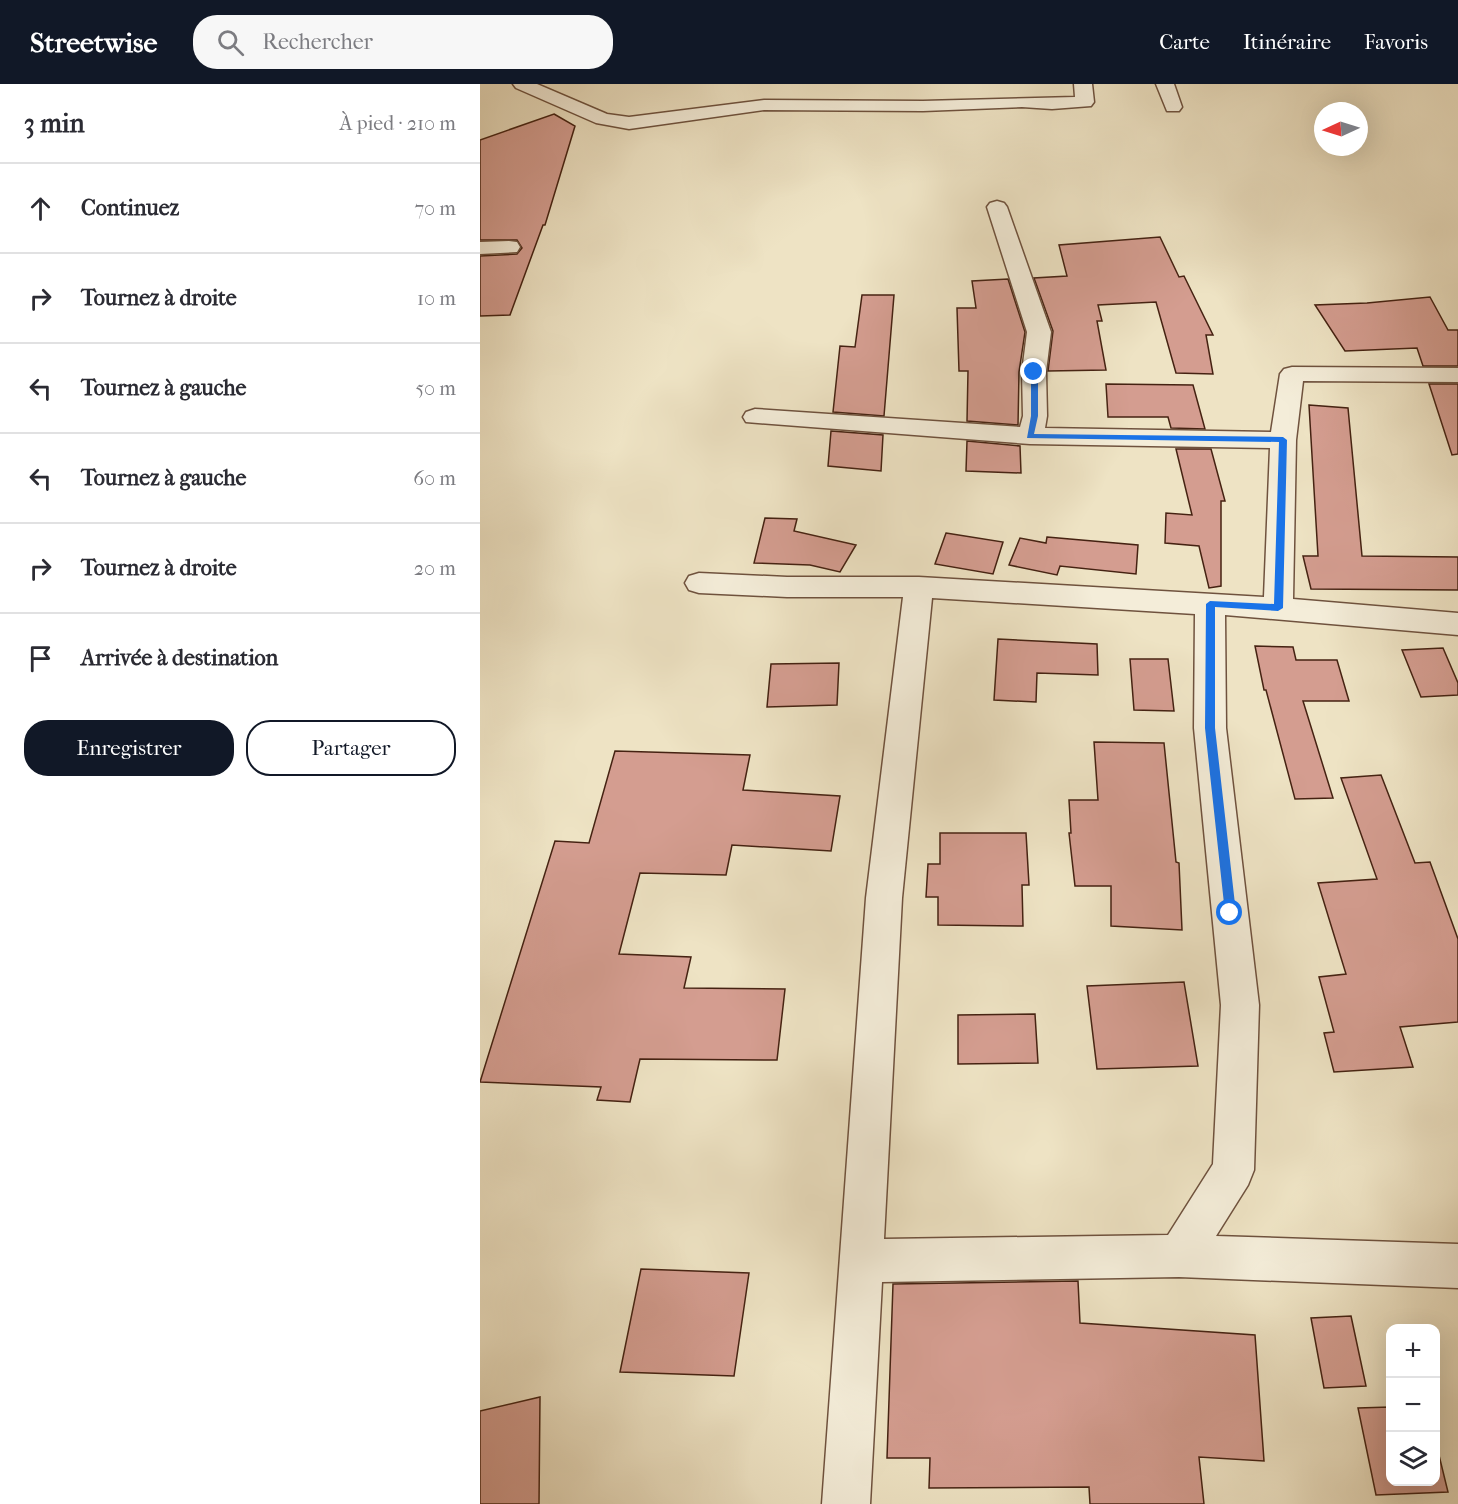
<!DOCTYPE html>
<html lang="fr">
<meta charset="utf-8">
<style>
body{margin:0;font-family:"IM FELL French Canon",serif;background:#f7f7f7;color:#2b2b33}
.controls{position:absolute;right:18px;bottom:18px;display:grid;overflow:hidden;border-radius:12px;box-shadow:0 6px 24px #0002}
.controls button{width:54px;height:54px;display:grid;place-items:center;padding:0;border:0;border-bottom:2px solid #e1e1e2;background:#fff;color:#2b2b33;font:30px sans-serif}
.compass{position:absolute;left:834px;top:18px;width:54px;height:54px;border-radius:50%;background:#fff;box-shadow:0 6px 24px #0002;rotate:266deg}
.stop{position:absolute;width:18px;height:18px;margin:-14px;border:4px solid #1a73e8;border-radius:50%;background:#fff}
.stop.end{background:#1a73e8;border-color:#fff;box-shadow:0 2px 6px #0008}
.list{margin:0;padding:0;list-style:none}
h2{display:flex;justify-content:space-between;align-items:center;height:78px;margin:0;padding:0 24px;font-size:26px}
h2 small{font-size:20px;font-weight:400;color:#7c7c81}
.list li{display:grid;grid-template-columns:39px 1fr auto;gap:18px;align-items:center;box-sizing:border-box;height:90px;padding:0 24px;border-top:2px solid #e1e1e2}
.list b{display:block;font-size:22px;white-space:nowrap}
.list em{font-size:20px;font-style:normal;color:#7c7c81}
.actions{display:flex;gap:12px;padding:18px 24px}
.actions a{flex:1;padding:14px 0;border:2px solid #111827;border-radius:24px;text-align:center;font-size:21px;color:#111827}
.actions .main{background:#111827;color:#fff}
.icon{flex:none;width:33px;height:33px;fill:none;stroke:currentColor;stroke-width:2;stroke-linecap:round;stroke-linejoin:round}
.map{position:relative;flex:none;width:978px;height:1420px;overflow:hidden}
header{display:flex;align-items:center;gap:36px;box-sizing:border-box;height:84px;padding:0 30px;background:#111827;color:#fff}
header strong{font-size:28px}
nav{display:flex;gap:33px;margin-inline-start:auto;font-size:21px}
.search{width:420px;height:54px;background:#f7f7f7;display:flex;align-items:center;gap:15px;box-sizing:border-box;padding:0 21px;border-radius:24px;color:#7c7c81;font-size:22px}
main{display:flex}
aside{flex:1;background:#fff}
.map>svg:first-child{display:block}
.building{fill:#d49d90;stroke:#452212;stroke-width:1.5}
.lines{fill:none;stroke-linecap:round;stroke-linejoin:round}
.minor-casing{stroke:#6f523e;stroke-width:3}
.minor{fill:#f4edd9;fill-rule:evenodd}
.route{fill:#1a73e8}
</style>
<header>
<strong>Streetwise</strong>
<div class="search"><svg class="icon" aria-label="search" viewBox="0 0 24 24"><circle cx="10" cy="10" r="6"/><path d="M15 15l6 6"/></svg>Rechercher</div>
<nav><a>Carte</a><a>Itinéraire</a><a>Favoris</a></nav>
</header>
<main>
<aside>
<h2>3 min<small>À pied · 210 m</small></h2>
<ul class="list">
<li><svg class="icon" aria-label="ahead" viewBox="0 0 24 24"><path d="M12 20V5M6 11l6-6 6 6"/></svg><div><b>Continuez</b></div><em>70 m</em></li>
<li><svg class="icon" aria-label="right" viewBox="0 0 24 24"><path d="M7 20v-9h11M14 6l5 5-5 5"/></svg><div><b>Tournez à droite</b></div><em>10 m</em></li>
<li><svg class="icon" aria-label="left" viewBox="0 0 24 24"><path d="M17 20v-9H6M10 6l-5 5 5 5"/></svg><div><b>Tournez à gauche</b></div><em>50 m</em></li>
<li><svg class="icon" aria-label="left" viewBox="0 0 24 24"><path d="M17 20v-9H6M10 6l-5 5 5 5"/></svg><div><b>Tournez à gauche</b></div><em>60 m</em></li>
<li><svg class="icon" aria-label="right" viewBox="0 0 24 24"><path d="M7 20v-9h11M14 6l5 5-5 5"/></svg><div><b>Tournez à droite</b></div><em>20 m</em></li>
<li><svg class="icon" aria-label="arrive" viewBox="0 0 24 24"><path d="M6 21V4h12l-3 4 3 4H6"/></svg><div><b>Arrivée à destination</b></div></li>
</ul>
<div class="actions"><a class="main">Enregistrer</a><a>Partager</a></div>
</aside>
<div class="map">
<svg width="978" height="1420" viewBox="0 0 978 1420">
<rect width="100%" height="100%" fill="#eee3c4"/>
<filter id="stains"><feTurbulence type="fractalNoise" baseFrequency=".00333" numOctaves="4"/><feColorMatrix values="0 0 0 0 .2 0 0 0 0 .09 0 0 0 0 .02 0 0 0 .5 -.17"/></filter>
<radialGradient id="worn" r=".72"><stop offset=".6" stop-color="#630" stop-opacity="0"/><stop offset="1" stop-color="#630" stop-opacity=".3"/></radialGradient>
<path class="building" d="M 74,30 L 95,42 L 65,141 L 63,141 L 30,231 L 0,232 L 0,172 L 37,170 L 42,164 L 37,156 L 0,156 L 0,56 Z
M 680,153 L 699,193 L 704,192 L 733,251 L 726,251 L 733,290 L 696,289 L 676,218 L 618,221 L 622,237 L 617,237 L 626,286 L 568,287 L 573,247 L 554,194 L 587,192 L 579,161 Z
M 528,195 L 545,248 L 539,288 L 538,341 L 487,337 L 488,287 L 479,287 L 477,224 L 496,224 L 492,197 Z
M 382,211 L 414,211 L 404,332 L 353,328 L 360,262 L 375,263 Z
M 950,213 L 968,246 L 978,246 L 978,282 L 943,282 L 937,264 L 865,267 L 835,221 L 887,219 Z
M 626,300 L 713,301 L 725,345 L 691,344 L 688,333 L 628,333 Z
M 949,300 L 978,300 L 978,370 L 972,371 Z
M 829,321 L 868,324 L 882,472 L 978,473 L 978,506 L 831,505 L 823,472 L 838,472 Z
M 351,347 L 403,351 L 401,387 L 348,382 Z
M 487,357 L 540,362 L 541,389 L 486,387 Z
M 696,365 L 731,365 L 745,417 L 741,417 L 741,502 L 729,504 L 719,462 L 685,459 L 686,429 L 712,431 Z
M 285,434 L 317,435 L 314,447 L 376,461 L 360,488 L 330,481 L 274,479 Z
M 466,449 L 523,458 L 513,490 L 455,480 Z
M 567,453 L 658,461 L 656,490 L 580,482 L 577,491 L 529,481 L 540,454 L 566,459 Z
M 518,555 L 617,560 L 618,591 L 557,589 L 556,618 L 514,616 Z
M 775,562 L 813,563 L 816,576 L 857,576 L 869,617 L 823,617 L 853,714 L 815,715 L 786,606 L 784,606 Z
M 963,564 L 978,599 L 978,611 L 941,613 L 922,566 Z
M 650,575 L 688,575 L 694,627 L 654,626 Z
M 359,579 L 357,621 L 287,623 L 291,580 Z
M 614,658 L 684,659 L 696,778 L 699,779 L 702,846 L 631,842 L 631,802 L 595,802 L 589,749 L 591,749 L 589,716 L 618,716 Z
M 135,667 L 270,671 L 263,706 L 360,712 L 351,767 L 252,761 L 246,791 L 160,789 L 139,870 L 211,873 L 204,904 L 305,905 L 297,976 L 160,975 L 150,1018 L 117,1016 L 121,1003 L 0,998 L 75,757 L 109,759 Z
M 901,691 L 935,779 L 950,778 L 978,855 L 978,938 L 920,943 L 933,983 L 854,988 L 844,949 L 854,948 L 839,893 L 866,890 L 838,799 L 897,795 L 861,694 Z
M 460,749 L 546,749 L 549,801 L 542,801 L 543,842 L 458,841 L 458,813 L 446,813 L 448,780 L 460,780 Z
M 704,898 L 718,982 L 617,985 L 607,902 Z
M 555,930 L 558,979 L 478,980 L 478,931 Z
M 161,1185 L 269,1189 L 254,1292 L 140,1288 Z
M 598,1197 L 600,1239 L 775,1251 L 784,1377 L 719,1373 L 724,1420 L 610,1420 L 609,1403 L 449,1404 L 450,1374 L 407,1374 L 413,1200 Z
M 871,1232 L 886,1302 L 844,1304 L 831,1234 Z
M 60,1313 L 59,1420 L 0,1420 L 0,1327 Z
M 910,1323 L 910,1398 L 956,1398 L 956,1359 L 968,1408 L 896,1411 L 878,1324 Z"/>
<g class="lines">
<defs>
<path id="minor" d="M 33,0 L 57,0 L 127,30 L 149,33 L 284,16 L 443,17 L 595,13 L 594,0 L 612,0 L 614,18 L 611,22 L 572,25 L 542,23 L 443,27 L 284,26 L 149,45 L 116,39 L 36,4 Z
M 676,0 L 694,0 L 702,23 L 699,27 L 687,27 Z
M 517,117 L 524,119 L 527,123 L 571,248 L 566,288 L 567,332 L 565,344 L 791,348 L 800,290 L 804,285 L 812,283 L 978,284 L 978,298 L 823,297 L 816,356 L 813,515 L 978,529 L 978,551 L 745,531 L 746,644 L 779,921 L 774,1086 L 768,1101 L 736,1152 L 978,1160 L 978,1204 L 699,1193 L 402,1198 L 390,1420 L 342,1420 L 386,814 L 423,513 L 307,513 L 219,509 L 209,506 L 205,499 L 209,492 L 219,489 L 307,493 L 439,493 L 784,513 L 790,364 L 550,360 L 266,338 L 263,333 L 266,328 L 275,325 L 540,343 L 543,332 L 542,288 L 547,248 L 507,123 L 510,119 ZM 452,514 L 715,530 L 714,644 L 741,921 L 733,1080 L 688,1151 L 404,1155 L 422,814 Z
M 29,157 L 37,158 L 40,163 L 37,168 L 0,170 L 0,158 Z"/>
</defs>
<use href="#minor" class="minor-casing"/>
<use href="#minor" class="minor"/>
</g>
<path class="route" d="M 554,286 L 558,288 L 558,332 L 554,350 L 803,353 L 807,356 L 803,524 L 798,527 L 735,523 L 735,644 L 756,829 L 750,833 L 745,829 L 725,644 L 726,520 L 730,517 L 794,520 L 799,358 L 547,354 L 551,332 L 551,288 Z"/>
<rect width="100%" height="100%" filter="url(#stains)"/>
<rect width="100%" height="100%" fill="url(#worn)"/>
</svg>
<div class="controls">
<button>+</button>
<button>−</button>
<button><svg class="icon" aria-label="layers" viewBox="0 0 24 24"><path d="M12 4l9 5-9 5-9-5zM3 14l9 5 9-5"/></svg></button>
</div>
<svg class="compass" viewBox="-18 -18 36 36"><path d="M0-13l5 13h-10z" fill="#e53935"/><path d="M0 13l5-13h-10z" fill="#7c7c81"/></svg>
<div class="stop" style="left:750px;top:829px"></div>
<div class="stop end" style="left:554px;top:288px"></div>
</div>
</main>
